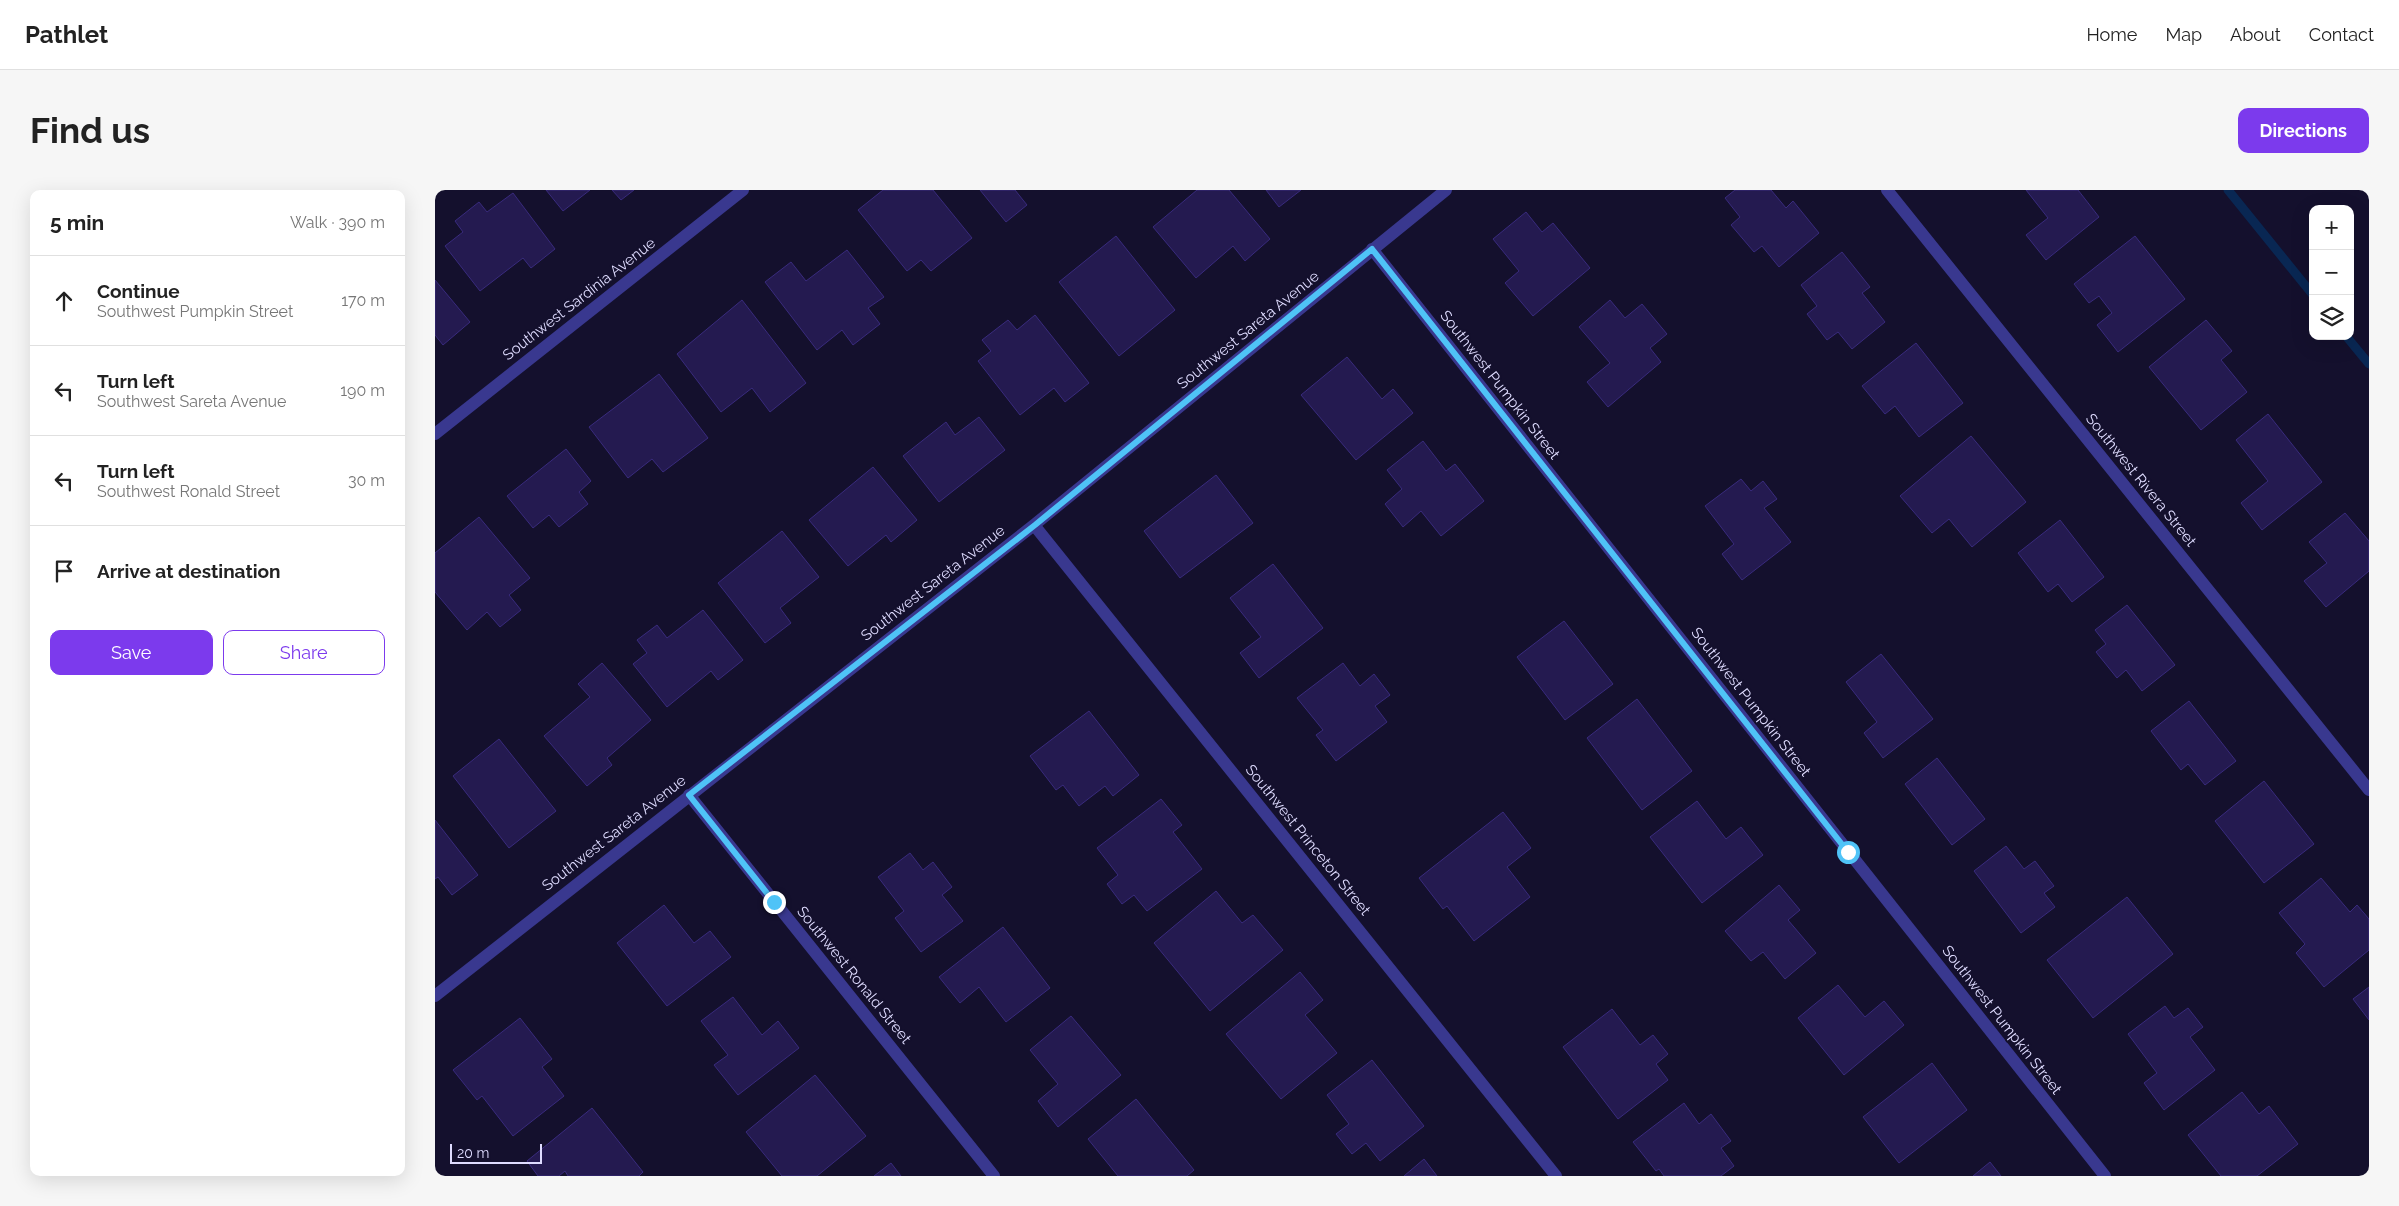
<!DOCTYPE html>
<meta charset="utf-8">
<style>
body{margin:0;font-family:Raleway,sans-serif;background:#f6f6f6;color:#222}
.controls{position:absolute;right:15px;top:15px;display:grid;overflow:hidden;border-radius:10px;box-shadow:0 5px 20px #0002}
.controls button{width:45px;height:45px;display:grid;place-items:center;padding:0;border:0;border-bottom:1px solid #e0e0e0;background:#fff;color:#222;font:25px sans-serif}
.scale{position:absolute;left:15px;bottom:12px;width:92px;box-sizing:border-box;padding-left:5px;border:2px solid #dfdcff;border-top:0;font-size:14px;line-height:18px;white-space:nowrap;color:#dfdcff;-webkit-text-stroke:4px #14102d;paint-order:stroke}
.stop{position:absolute;width:15px;height:15px;margin:-11px;border:4px solid #4fc3f7;border-radius:50%;background:#fff}
.stop.end{background:#4fc3f7;border-color:#fff;box-shadow:0 1px 5px #0008}
.list{margin:0;padding:0;list-style:none}
h2{display:flex;justify-content:space-between;align-items:center;height:65px;margin:0;padding:0 20px;font-size:21px}
h2 small{font-size:16px;font-weight:400;color:#767676}
.list li{display:grid;grid-template-columns:32px 1fr auto;gap:15px;align-items:center;box-sizing:border-box;height:90px;padding:0 20px;border-top:1px solid #e0e0e0}
.list b{display:block;font-size:19px;white-space:nowrap}
.list p{margin:0;font-size:16px;white-space:nowrap;color:#767676}
.list em{font-size:16px;font-style:normal;color:#767676}
.actions{display:flex;gap:10px;padding:15px 20px}
.actions a{flex:1;padding:11px 0;border:1px solid #7c3aed;border-radius:10px;text-align:center;font-size:18px;color:#7c3aed}
.actions .main{background:#7c3aed;color:#fff}
.icon{flex:none;width:28px;height:28px;fill:none;stroke:currentColor;stroke-width:2;stroke-linecap:round;stroke-linejoin:round}
.map{position:relative;flex:none;width:1934px;height:986px;overflow:hidden;border-radius:10px}
header{display:flex;align-items:center;gap:30px;box-sizing:border-box;height:70px;padding:0 25px;background:#fff;border-bottom:1px solid #e0e0e0}
header strong{font-size:24px}
nav{display:flex;gap:28px;margin-inline-start:auto;font-size:18px}
.intro{display:flex;align-items:center;justify-content:space-between;box-sizing:border-box;height:120px;padding:0 30px}
h1{margin:0;font-size:35px}
.button{padding:12px 22px;border-radius:10px;background:#7c3aed;color:#fff;font-size:18px;font-weight:700}
main{display:flex;gap:30px;padding:0 30px}
aside{flex:1;background:#fff;border-radius:10px;box-shadow:0 5px 20px #0002}
.map>svg:first-child{display:block}
.lines{fill:none;stroke-linecap:round;stroke-linejoin:round}
.stream{stroke:#092753;stroke-width:9}
.building{fill:#241a50;stroke:#392b7d}
.street{stroke:#39388f;stroke-width:12}
.route{stroke:#4fc3f7;stroke-width:6}
.labels{text-anchor:middle;dominant-baseline:central;stroke-width:4;stroke-linejoin:round;paint-order:stroke}
.street-label{font-size:15px;fill:#dfdcff;stroke:#14102d}
</style>
<header>
<strong>Pathlet</strong>
<nav><a>Home</a><a>Map</a><a>About</a><a>Contact</a></nav>
</header>
<div class="intro"><h1>Find us</h1><a class="button">Directions</a></div>
<main>
<aside>
<h2>5 min<small>Walk · 390 m</small></h2>
<ul class="list">
<li><svg class="icon" aria-label="ahead" viewBox="0 0 24 24"><path d="M12 20V5M6 11l6-6 6 6"/></svg><div><b>Continue</b><p>Southwest Pumpkin Street</p></div><em>170 m</em></li>
<li><svg class="icon" aria-label="left" viewBox="0 0 24 24"><path d="M17 20v-9H6M10 6l-5 5 5 5"/></svg><div><b>Turn left</b><p>Southwest Sareta Avenue</p></div><em>190 m</em></li>
<li><svg class="icon" aria-label="left" viewBox="0 0 24 24"><path d="M17 20v-9H6M10 6l-5 5 5 5"/></svg><div><b>Turn left</b><p>Southwest Ronald Street</p></div><em>30 m</em></li>
<li><svg class="icon" aria-label="arrive" viewBox="0 0 24 24"><path d="M6 21V4h12l-3 4 3 4H6"/></svg><div><b>Arrive at destination</b></div></li>
</ul>
<div class="actions"><a class="main">Save</a><a>Share</a></div>
</aside>
<div class="map">
<svg width="1934" height="986" viewBox="0 0 1934 986">
<rect width="100%" height="100%" fill="#14102d"/>
<g class="lines">
<path class="stream" d="M 1793,0 L 1878,105
M 1911,146 L 1934,174"/>
</g>
<path class="building" d="M 111,0 L 155,0 L 128,21 Z
M 177,0 L 199,0 L 186,10 Z
M 448,0 L 498,0 L 537,48 L 496,81 L 486,70 L 472,81 L 423,20 Z
M 545,0 L 580,0 L 592,15 L 571,32 Z
M 762,0 L 794,0 L 835,49 L 810,71 L 798,56 L 761,88 L 718,37 Z
M 831,0 L 866,0 L 844,17 Z
M 1300,0 L 1336,0 L 1351,18 L 1358,11 L 1384,43 L 1344,77 L 1327,56 L 1319,62 L 1296,35 L 1305,27 L 1290,8 Z
M 1591,0 L 1643,0 L 1664,27 L 1611,70 L 1591,45 L 1613,28 Z
M 78,3 L 120,59 L 96,78 L 88,68 L 45,101 L 10,56 L 28,42 L 20,31 L 44,12 L 52,22 Z
M 1091,22 L 1107,42 L 1118,33 L 1155,78 L 1098,126 L 1070,93 L 1084,81 L 1058,49 Z
M 681,46 L 740,120 L 684,166 L 624,92 Z
M 1700,46 L 1750,109 L 1683,162 L 1662,135 L 1677,123 L 1664,106 L 1654,113 L 1639,94 Z
M 412,60 L 449,107 L 433,118 L 445,134 L 418,155 L 407,140 L 382,160 L 330,92 L 356,72 L 371,91 Z
M 1407,62 L 1435,97 L 1427,103 L 1450,132 L 1417,159 L 1403,142 L 1392,150 L 1372,124 L 1382,116 L 1366,95 Z
M 0,90 L 35,132 L 8,155 L 0,145 Z
M 307,110 L 371,193 L 335,222 L 317,198 L 286,222 L 242,164 Z
M 1175,110 L 1190,128 L 1207,114 L 1232,144 L 1215,158 L 1226,172 L 1173,217 L 1152,192 L 1175,173 L 1144,137 Z
M 600,125 L 654,193 L 630,212 L 619,198 L 585,225 L 543,171 L 556,161 L 547,150 L 573,130 L 582,140 Z
M 1771,130 L 1797,161 L 1786,170 L 1812,202 L 1766,240 L 1714,177 Z
M 1481,153 L 1528,213 L 1484,247 L 1460,216 L 1450,224 L 1427,196 Z
M 912,167 L 947,209 L 958,199 L 978,223 L 921,270 L 866,205 Z
M 224,184 L 273,248 L 228,282 L 217,269 L 193,288 L 154,237 Z
M 1833,224 L 1887,292 L 1827,340 L 1806,313 L 1833,291 L 1801,250 Z
M 544,227 L 570,260 L 504,312 L 468,266 L 511,232 L 520,245 Z
M 1536,246 L 1591,312 L 1537,357 L 1514,329 L 1497,343 L 1465,306 Z
M 988,251 L 1011,281 L 1020,274 L 1049,311 L 1006,346 L 986,321 L 968,337 L 950,314 L 967,299 L 952,280 Z
M 131,259 L 156,291 L 144,302 L 153,314 L 124,337 L 114,325 L 98,338 L 72,306 Z
M 438,277 L 482,330 L 456,352 L 451,345 L 413,376 L 374,330 Z
M 781,285 L 818,333 L 745,388 L 709,341 Z
M 1306,289 L 1316,301 L 1328,291 L 1342,309 L 1329,318 L 1356,352 L 1307,390 L 1287,364 L 1299,354 L 1270,316 Z
M 1910,323 L 1934,351 L 1934,381 L 1891,417 L 1869,391 L 1892,373 L 1874,352 Z
M 44,327 L 95,388 L 74,405 L 86,420 L 65,437 L 52,422 L 32,440 L 0,402 L 0,363 Z
M 1625,330 L 1669,387 L 1637,412 L 1623,394 L 1613,402 L 1583,363 Z
M 347,341 L 384,387 L 345,418 L 356,433 L 330,453 L 283,393 Z
M 838,374 L 888,438 L 824,488 L 805,463 L 826,447 L 795,408 Z
M 1692,415 L 1740,475 L 1707,501 L 1691,480 L 1682,488 L 1661,462 L 1671,454 L 1660,440 Z
M 268,420 L 308,470 L 283,490 L 276,481 L 232,517 L 198,474 L 212,463 L 202,450 L 222,435 L 232,448 Z
M 1129,431 L 1178,494 L 1130,530 L 1082,467 Z
M 1446,464 L 1498,529 L 1448,568 L 1429,543 L 1442,532 L 1411,492 Z
M 167,473 L 216,530 L 172,568 L 177,575 L 152,596 L 109,546 L 155,507 L 143,494 Z
M 908,473 L 925,496 L 939,484 L 955,505 L 940,516 L 952,532 L 901,571 L 881,545 L 888,540 L 862,508 Z
M 1202,509 L 1257,581 L 1207,620 L 1152,548 Z
M 1754,511 L 1801,571 L 1770,595 L 1753,574 L 1746,580 L 1716,541 Z
M 654,521 L 704,585 L 678,606 L 670,596 L 644,616 L 628,595 L 621,600 L 595,566 Z
M 64,549 L 121,621 L 74,658 L 18,586 Z
M 1502,568 L 1550,629 L 1517,655 L 1470,594 Z
M 1829,591 L 1879,654 L 1829,693 L 1780,631 Z
M 726,609 L 747,635 L 738,642 L 767,679 L 712,721 L 699,705 L 687,714 L 672,694 L 683,685 L 662,658 Z
M 1262,611 L 1291,649 L 1306,637 L 1328,665 L 1267,713 L 1215,647 Z
M 1068,622 L 1096,658 L 1072,677 L 1095,707 L 1039,751 L 1012,716 L 1008,719 L 984,688 Z
M 0,630 L 43,685 L 17,705 L 3,687 L 0,689 Z
M 1571,656 L 1589,679 L 1600,671 L 1619,696 L 1609,703 L 1620,717 L 1586,743 L 1539,681 Z
M 475,663 L 488,680 L 498,672 L 517,697 L 507,705 L 528,731 L 486,762 L 460,728 L 469,721 L 443,687 Z
M 1886,688 L 1915,722 L 1922,715 L 1934,729 L 1934,760 L 1889,797 L 1861,763 L 1870,754 L 1844,723 Z
M 1344,695 L 1365,720 L 1353,730 L 1381,763 L 1350,789 L 1328,762 L 1316,771 L 1290,741 Z
M 781,701 L 807,733 L 818,725 L 848,760 L 775,821 L 719,753 Z
M 1692,707 L 1738,764 L 1658,828 L 1612,770 Z
M 229,715 L 259,753 L 275,741 L 296,767 L 232,816 L 182,753 Z
M 568,737 L 615,798 L 571,832 L 544,797 L 525,813 L 504,787 Z
M 865,782 L 888,810 L 870,825 L 902,863 L 846,909 L 791,844 Z
M 1403,795 L 1430,827 L 1449,811 L 1469,835 L 1409,885 L 1363,828 Z
M 1934,797 L 1934,830 L 1918,809 Z
M 298,807 L 327,845 L 343,831 L 364,858 L 303,905 L 279,875 L 293,865 L 266,831 Z
M 1730,816 L 1739,828 L 1753,818 L 1768,837 L 1755,847 L 1780,880 L 1729,920 L 1709,893 L 1722,883 L 1693,844 Z
M 1177,819 L 1205,855 L 1218,845 L 1233,864 L 1221,874 L 1233,890 L 1183,929 L 1128,857 Z
M 636,826 L 686,885 L 623,937 L 603,911 L 623,894 L 595,860 Z
M 85,828 L 117,869 L 107,877 L 129,906 L 78,946 L 47,906 L 42,910 L 18,880 Z
M 937,870 L 989,936 L 945,971 L 931,953 L 917,964 L 901,944 L 914,934 L 892,905 Z
M 1497,873 L 1532,920 L 1464,973 L 1428,927 Z
M 380,885 L 431,946 L 382,986 L 347,986 L 311,942 Z
M 1807,902 L 1824,924 L 1834,916 L 1863,954 L 1822,986 L 1786,986 L 1753,945 Z
M 701,909 L 759,980 L 752,986 L 683,986 L 653,949 Z
M 1249,913 L 1264,934 L 1276,924 L 1296,951 L 1286,958 L 1299,976 L 1286,986 L 1229,986 L 1224,979 L 1221,981 L 1198,952 Z
M 157,918 L 208,982 L 204,986 L 133,986 L 130,981 L 124,986 L 103,986 L 92,971 Z
M 989,969 L 1002,986 L 969,986 Z
M 1555,972 L 1566,986 L 1538,986 Z
M 456,973 L 466,986 L 439,986 Z"/>
<g class="lines">
<path class="street" d="M 1452,0 L 1934,600
M 937,59 L 1670,986
M 0,244 L 308,0
M 599,335 L 1121,986
M 254,605 L 559,986
M 0,806 L 599,335 L 1011,0"/>
</g>
<g class="lines">
<path class="route" d="M 339,712 L 254,605 L 600,335 L 937,59 L 1413,662"/>
</g>
<g class="labels">
<g class="street-label">
<text transform="translate(144 109) rotate(-38)">Southwest Sardinia Avenue</text>
<text transform="translate(813 140) rotate(-39)">Southwest Sareta Avenue</text>
<text transform="translate(1065 195) rotate(52)">Southwest Pumpkin Street</text>
<text transform="translate(1706 290) rotate(51)">Southwest Rivera Street</text>
<text transform="translate(498 393) rotate(-38)">Southwest Sareta Avenue</text>
<text transform="translate(1316 512) rotate(52)">Southwest Pumpkin Street</text>
<text transform="translate(179 643) rotate(-38)">Southwest Sareta Avenue</text>
<text transform="translate(873 650) rotate(51)">Southwest Princeton Street</text>
<text transform="translate(419 785) rotate(51)">Southwest Ronald Street</text>
<text transform="translate(1567 830) rotate(52)">Southwest Pumpkin Street</text>
</g>
</g>
</svg>
<div class="controls">
<button>+</button>
<button>−</button>
<button><svg class="icon" aria-label="layers" viewBox="0 0 24 24"><path d="M12 4l9 5-9 5-9-5zM3 14l9 5 9-5"/></svg></button>
</div>
<div class="scale">20 m</div>
<div class="stop" style="left:1413px;top:662px"></div>
<div class="stop end" style="left:339px;top:712px"></div>
</div>
</main>
